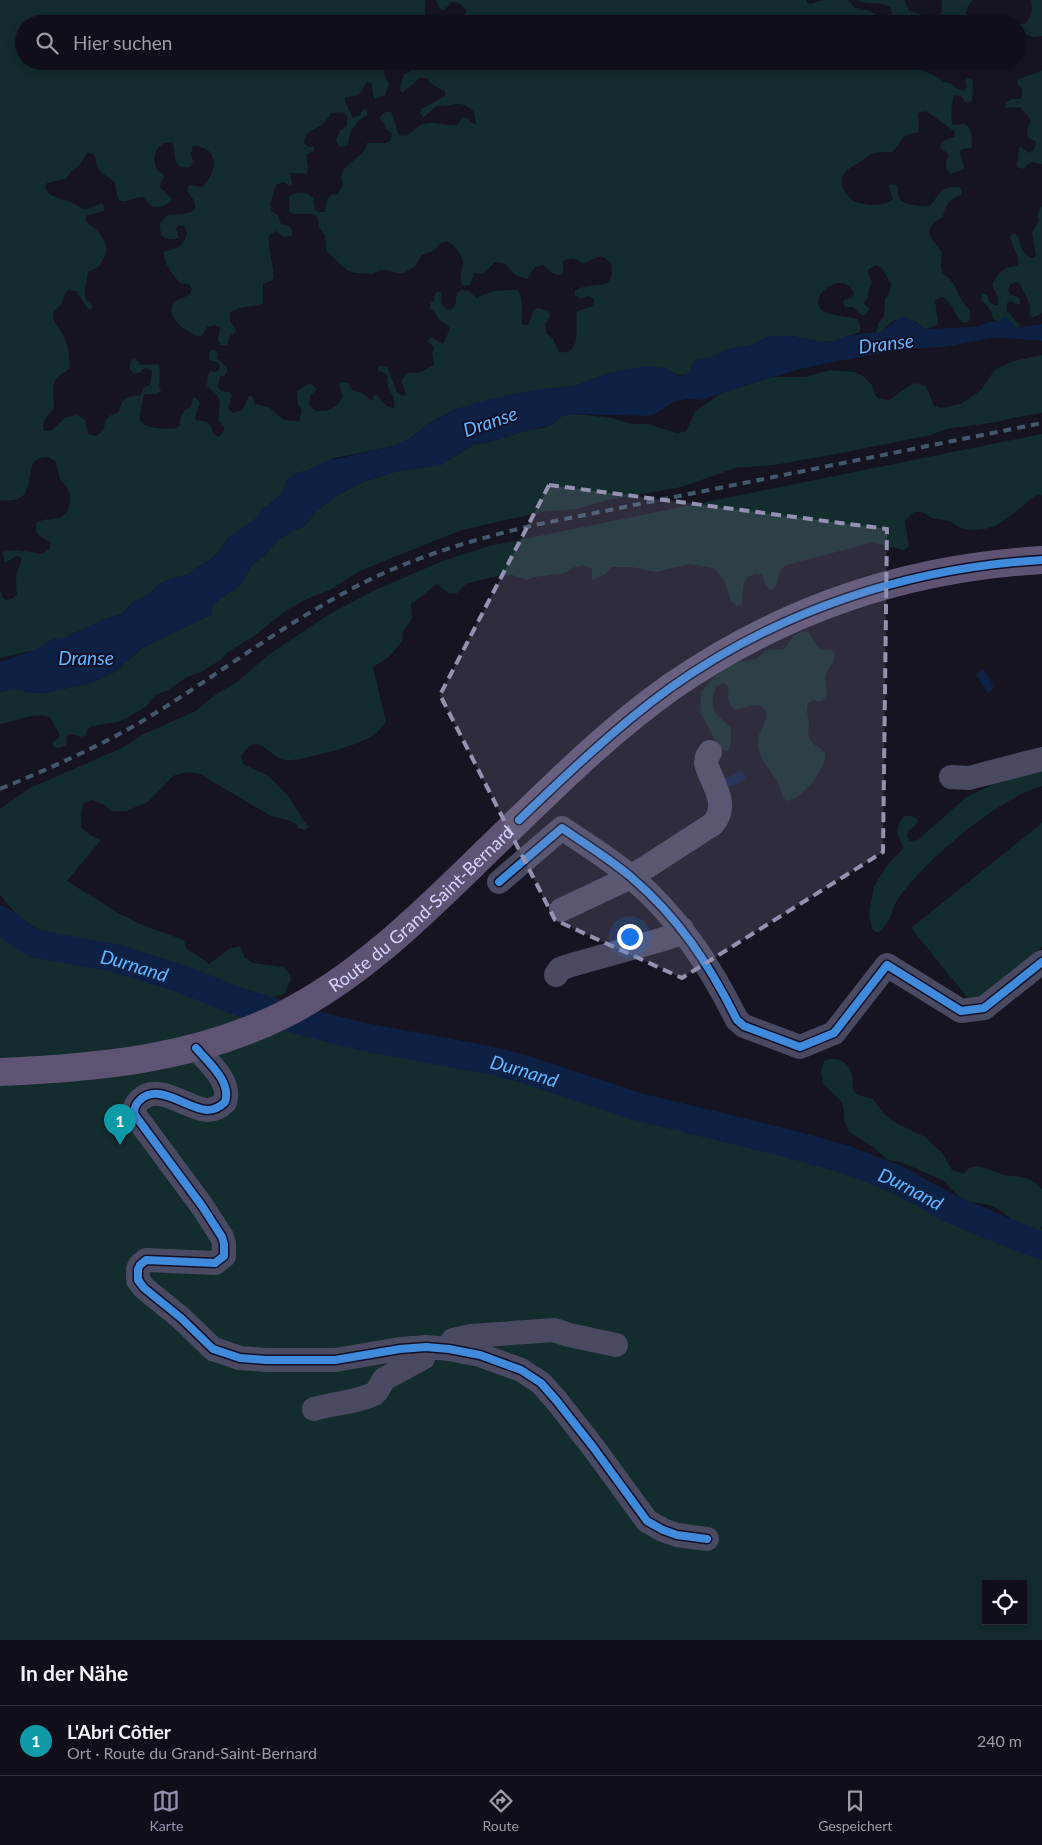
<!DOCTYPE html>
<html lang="de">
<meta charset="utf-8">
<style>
body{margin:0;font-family:Lato,sans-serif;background:#1e1d26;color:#f1f3f6}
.controls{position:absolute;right:15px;bottom:15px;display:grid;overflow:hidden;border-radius:0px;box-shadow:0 2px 12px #0003}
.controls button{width:45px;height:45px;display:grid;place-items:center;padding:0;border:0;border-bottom:1px solid #302f38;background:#100f19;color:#f1f3f6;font:25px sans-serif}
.you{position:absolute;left:629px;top:936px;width:18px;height:18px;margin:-12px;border:4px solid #fff;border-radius:50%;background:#1a73e8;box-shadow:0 0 0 8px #1a73e833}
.badge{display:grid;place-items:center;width:32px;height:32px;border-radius:50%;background:#9591b1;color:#fff;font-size:16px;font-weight:700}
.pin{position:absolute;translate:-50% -41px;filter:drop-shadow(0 1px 2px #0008)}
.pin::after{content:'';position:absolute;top:26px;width:18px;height:15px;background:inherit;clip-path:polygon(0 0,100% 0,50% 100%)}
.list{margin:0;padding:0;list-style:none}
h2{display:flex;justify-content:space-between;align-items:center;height:65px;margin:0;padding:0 20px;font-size:21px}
h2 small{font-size:16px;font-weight:400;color:#9c9ca2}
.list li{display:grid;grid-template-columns:32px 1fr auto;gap:15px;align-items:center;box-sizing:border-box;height:70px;padding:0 20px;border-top:1px solid #302f38}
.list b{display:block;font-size:19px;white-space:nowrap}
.list p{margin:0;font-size:16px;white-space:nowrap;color:#9c9ca2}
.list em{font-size:16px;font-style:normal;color:#9c9ca2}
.icon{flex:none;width:28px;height:28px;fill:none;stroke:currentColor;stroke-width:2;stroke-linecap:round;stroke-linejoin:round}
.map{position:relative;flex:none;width:1042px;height:1640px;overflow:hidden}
.search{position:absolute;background:#100f19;box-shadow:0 2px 12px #0003;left:15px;right:15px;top:15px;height:55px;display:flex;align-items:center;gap:12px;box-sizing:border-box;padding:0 18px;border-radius:28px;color:#9c9ca2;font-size:19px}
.sheet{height:135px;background:#100f19}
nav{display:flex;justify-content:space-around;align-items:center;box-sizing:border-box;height:70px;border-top:1px solid #302f38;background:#100f19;font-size:14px;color:#9c9ca2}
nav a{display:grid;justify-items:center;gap:2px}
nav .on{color:#9591b1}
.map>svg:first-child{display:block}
.green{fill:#132c2d;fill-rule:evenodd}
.water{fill:#0d2144}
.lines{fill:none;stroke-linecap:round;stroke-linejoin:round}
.river{stroke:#0d2144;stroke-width:28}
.minor{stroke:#4a4962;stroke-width:24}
.major{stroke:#5e5373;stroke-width:28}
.rail{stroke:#43596b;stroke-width:4;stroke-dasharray:8 6;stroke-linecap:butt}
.cycleway-casing{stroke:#130f26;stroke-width:11}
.cycleway{stroke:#408adc;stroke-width:8}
.marked{fill:#9591b1;fill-opacity:0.2;stroke:#9591b1;stroke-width:4;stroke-dasharray:10 6;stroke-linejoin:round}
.labels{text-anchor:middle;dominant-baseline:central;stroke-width:4;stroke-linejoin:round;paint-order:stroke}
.street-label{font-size:18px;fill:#d9d4ff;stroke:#130f26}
.water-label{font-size:19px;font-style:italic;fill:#62b6ff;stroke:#130f26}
</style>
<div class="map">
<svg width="1042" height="1640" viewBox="0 0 1042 1640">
<rect width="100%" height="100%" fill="#161421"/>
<path class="green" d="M 0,0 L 425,0 L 425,15 L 421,24 L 24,24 L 24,61 L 392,61 L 384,70 L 384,74 L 389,84 L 385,95 L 375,99 L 373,94 L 372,84 L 367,82 C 363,86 363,93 357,95 C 353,97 349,96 345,98 L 345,102 L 353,118 L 360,115 L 364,108 L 367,111 L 367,115 C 355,121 349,132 348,145 L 343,147 L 338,146 L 336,140 L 340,131 L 347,126 L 347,116 L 343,112 L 331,113 C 328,117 325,124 320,126 C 311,131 305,131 304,143 L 309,147 L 314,147 L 314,151 L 306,155 L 308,167 L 307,174 L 290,173 L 292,184 L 289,185 L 283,182 L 276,185 L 270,204 L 272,212 L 278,215 L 281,224 L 289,226 L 292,230 L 292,236 L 284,237 L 276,231 L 269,236 C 267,245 276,275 273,279 C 271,282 266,282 263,284 L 263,303 C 252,308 240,305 230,313 L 230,321 L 235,328 L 236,332 L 230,336 L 227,345 L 221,345 L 218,340 L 220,327 L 214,325 L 207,327 L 201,337 C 189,334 165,318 173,304 C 176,299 185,298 190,294 L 192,289 L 189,284 L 180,283 C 173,275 163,263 164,252 C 177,248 184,248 187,232 L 184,226 L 179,225 L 176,228 L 179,238 C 166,241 159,238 160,223 L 168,215 C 188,214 206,214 187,191 L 189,185 L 202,187 C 218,171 220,147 193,146 L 191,153 L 193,162 L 190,167 C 172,171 176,155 173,143 C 156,139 149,161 159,172 L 163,173 L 164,178 L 161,181 L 160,187 L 172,199 C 167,206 156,210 149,204 C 147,202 145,199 143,197 C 124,199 118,212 115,182 C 109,177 100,174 97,166 C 96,162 96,158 94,154 L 87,153 L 78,167 L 73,169 L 66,179 L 47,183 L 45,188 L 49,194 C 61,201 72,200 83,209 L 90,208 L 102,203 L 105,208 L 103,211 L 86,216 L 86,222 C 95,227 108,240 106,252 C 105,257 101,261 100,266 L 88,272 C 87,280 82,295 87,301 C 89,303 91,304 93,307 L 91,309 L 88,309 L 76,291 L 68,290 C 62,296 65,299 61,304 C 58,308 53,310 53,317 C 54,323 63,333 66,341 C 69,349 69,359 70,368 C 66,372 64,372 60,375 C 49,383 55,397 54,408 C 50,415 40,420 44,431 L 52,430 L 65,418 L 77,415 L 85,420 L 88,434 L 97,436 L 104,429 L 105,421 L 109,416 L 119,412 C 123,396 126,397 141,395 L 143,388 L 150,385 L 152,371 L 145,368 L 139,373 L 133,373 L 130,369 L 130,362 L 134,358 L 141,365 L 159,364 L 160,372 L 159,384 L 161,391 L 157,394 L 145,394 C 142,399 142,404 141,410 C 140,414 138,418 141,422 C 145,429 169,429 177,428 L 180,425 C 180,415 182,411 191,407 L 193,398 L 196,398 L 200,402 L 195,418 L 196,420 L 207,422 L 211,426 C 212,432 214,435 219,437 L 224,431 L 224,426 L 218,420 L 220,401 L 216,394 L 207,386 L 208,375 L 210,371 L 215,372 L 219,371 L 220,365 L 217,362 L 209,360 L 210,350 L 214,350 L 218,353 L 217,358 L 227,368 L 227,372 L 224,376 L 220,376 L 218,387 L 221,391 L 229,392 L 232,395 L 228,409 L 233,413 L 243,410 L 249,396 L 252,396 L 255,404 L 270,408 L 284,420 L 299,421 L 302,410 L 298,405 L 297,391 L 310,383 L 317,389 L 310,396 L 309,404 L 314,410 C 327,413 337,408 343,397 L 339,384 L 342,382 L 348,383 L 353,391 L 362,393 L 370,400 L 373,400 L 374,395 L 377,395 L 386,406 L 394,408 C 397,392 385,394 388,376 L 385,373 L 378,371 L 378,366 L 387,367 L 397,392 L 402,396 L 406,395 L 404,387 L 401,382 L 406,373 L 418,373 L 434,365 L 432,354 L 434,347 L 428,342 L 430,337 L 443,344 L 450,329 C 447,324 444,324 441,321 C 436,316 435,312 430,308 L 431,302 L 434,301 L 435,294 L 438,291 L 441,293 L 442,305 L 446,309 L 451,310 L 455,306 L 457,293 L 462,290 L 468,291 L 477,298 C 489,290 503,290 517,290 C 525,297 521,315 522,325 L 528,325 L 534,310 L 538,308 L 549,311 L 550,317 L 545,324 L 547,334 C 555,338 555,345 559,352 C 584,356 574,324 577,311 L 593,306 L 594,300 L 590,296 L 584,297 L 580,299 L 575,295 L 575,291 C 593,279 616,295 611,264 C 600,248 594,262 582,263 C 576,258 570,257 563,261 L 563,272 L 561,275 L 554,274 L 543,265 L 535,267 L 527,279 L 517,276 L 504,263 L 495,262 L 483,274 L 474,273 L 470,285 L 464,286 L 461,283 C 460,276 462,271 463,263 C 464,258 453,243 448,242 C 447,241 441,243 440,243 L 435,250 L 422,255 L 415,266 L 404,273 L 398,273 L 387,270 L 381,270 L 373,274 L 354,273 L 347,270 L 328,253 L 326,249 L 325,236 L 319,227 L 317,216 C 308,211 298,217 289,212 L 289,197 C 297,190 305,191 313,198 L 315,210 L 318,212 L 325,212 L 327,200 L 331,195 L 337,194 L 343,186 L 341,177 L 344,169 L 364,151 L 367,143 L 385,143 L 390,141 L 392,134 L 385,128 L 384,123 L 380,119 L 380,117 L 385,112 L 391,112 L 399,135 L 407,136 C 413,131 419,124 427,123 C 435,121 454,128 458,124 C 460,122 460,119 462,117 L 467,118 L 474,124 L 476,124 L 474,112 C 458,98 456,107 437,106 L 423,118 L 420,112 L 421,109 L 445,96 L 445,92 L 430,83 L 427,78 L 418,78 C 414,85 408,86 404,92 L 401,92 L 400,87 L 404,74 L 429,61 L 924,61 L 924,71 L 939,78 L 942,82 L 951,83 L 955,88 L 963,91 L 967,87 L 965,80 L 968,78 L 973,80 L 972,101 L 966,103 L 961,96 L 954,95 C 951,105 951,114 952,124 C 957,126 961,123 965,124 C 972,126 973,143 971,148 L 963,149 L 960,151 C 960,158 964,162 964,169 L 951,174 L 946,169 L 946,160 L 949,155 L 940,147 L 942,142 L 955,136 L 954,131 L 926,111 L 918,113 L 919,132 L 906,135 L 892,152 C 887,152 879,152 873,153 C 868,155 865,160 860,162 C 848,169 835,176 845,191 C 847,194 850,198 852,200 C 861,206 887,207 893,199 L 888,185 L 892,184 L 897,186 C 898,190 898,195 899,198 C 902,205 923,207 930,206 C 941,193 939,186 959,187 L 962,190 L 961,195 C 949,199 945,205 943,217 C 920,230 932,238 942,253 L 941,267 L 943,274 C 959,283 957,300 970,310 L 970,318 L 968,322 L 963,323 C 953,315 954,302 942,297 L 935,300 L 938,324 L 930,328 L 924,329 L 915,321 L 894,320 L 879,334 L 876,332 L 878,324 L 884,316 L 885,299 L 889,294 L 891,284 L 882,268 L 876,265 L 868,270 L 869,277 L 872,282 L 868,292 L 868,298 L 863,303 L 870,309 L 863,316 L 852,307 L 845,307 L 843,302 L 844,300 L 851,298 L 854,294 C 844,266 802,299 825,312 C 835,317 847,316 857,319 C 860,323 861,326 860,332 L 834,341 L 822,342 L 792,336 L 770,336 L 749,346 L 739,347 L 723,351 L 717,356 L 696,360 L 692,365 L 691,373 C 680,376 675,375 665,368 L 597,377 L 576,386 L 456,409 L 428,424 L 409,439 L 390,447 L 334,458 L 311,469 L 295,474 L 287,479 L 283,493 L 263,509 L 258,517 L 227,539 L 218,553 L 205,563 L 196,568 L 189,574 L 165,581 L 159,584 L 149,595 L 133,602 L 122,614 L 105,619 L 66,637 L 52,640 L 35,650 L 0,658 L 0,590 L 3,598 L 6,600 L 14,598 L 17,594 C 16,587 15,577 18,569 C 20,564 22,564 21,557 L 16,556 L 5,563 L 2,553 C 11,547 30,552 40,554 L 44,553 L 50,548 L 51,542 C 40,536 35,536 36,523 C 44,517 57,521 63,516 C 74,506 72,488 60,480 L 56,462 C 48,455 40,456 33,463 C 26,486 32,504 0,500 Z
M 436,0 L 807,0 L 807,2 L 810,4 L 824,0 L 848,0 L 855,8 L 870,11 L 882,19 L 889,18 L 892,13 L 890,7 C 877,0 868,6 856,0 L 904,0 L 909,11 C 918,13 925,13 927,24 L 444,24 L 445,21 L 450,20 L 454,23 L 459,22 L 467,11 L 459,3 L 451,2 L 446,9 L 441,10 Z
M 942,0 L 973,0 L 968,6 L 964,21 L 958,24 L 941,24 Z
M 1031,0 L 1042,0 L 1042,36 L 1033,37 L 1027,35 L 1018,39 L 1018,24 L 1025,24 C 1032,15 1033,11 1031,0 Z
M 1042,70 L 1042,164 L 1032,162 L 1028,164 L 1024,169 L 1017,167 L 1019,148 L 1021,147 L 1029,153 L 1034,149 L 1036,143 L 1035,141 L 1028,138 L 1027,130 L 1031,120 L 1020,107 L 1005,108 L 1006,103 L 1012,99 L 1020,99 L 1022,96 L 1022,88 L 1018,85 L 1018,80 C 1026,75 1034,75 1042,70 Z
M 1042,206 L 1042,313 L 1032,318 L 1029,314 L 1030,305 L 1020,284 L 1016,282 L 1010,284 L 1008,290 L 1011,295 L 1019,297 L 1020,304 L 1016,304 L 1012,301 L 1007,303 L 1007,311 L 1020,325 L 1018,328 L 1015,328 L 1011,322 L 998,322 L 993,319 L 991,311 L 981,299 L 982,293 L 987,295 L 989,301 L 994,305 L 998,305 C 1000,294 995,295 993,286 C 991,282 1002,270 1006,268 C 1010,266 1014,267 1018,265 C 1020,255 1011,246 1010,236 L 1014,233 L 1019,237 C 1020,247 1022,253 1031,258 L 1036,256 L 1032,232 L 1039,221 L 1037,215 Z
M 1042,355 L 1042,413 L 1012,418 L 997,422 L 946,429 L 931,435 L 841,453 L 774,465 L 735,468 L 682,487 L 608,500 L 576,509 L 541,512 L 462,530 L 384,561 L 356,573 L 330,590 L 311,597 L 287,610 L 254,636 L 228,652 L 219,661 L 201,672 L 187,677 L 168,690 L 154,696 L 146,707 L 119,722 L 92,726 L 88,728 L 86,735 L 81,737 L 70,734 L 66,736 L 67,743 L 65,746 L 59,748 L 54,747 L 52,743 L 54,741 L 59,738 L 59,734 L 50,717 C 35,712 16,721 0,724 L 0,692 L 15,689 L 31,693 L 46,693 L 94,682 L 113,673 L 144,647 L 210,615 L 213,605 L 220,599 L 238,587 L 253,564 L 264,556 L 277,541 L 292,531 L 305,526 L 314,513 L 335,497 L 360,483 L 398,471 L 441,465 L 474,444 L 486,443 L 532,429 L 543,428 L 551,425 L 562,416 L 576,414 L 612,418 L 632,424 L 647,424 L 677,433 L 686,431 L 695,412 L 721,393 L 773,377 L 805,377 L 829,370 L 855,372 L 863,376 L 872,385 L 875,395 L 879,399 L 889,400 L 914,383 L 926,386 L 934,406 L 941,408 L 961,404 L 981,390 L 994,371 L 1000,367 L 1014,361 Z
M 1042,434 L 1042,496 L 1039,494 L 1033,497 C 1011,514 996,535 965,529 C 958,528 954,522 948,521 C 943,519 936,520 932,518 C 923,514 926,511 914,512 L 905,521 L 909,547 L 903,550 L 871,542 L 863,545 L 786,565 C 777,571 779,583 773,590 C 766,589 764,581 762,575 L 757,573 C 739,578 744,590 742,605 L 737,606 L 731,601 L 724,580 L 714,568 L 690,564 L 656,572 L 631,567 L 611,567 L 606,574 L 592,580 L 592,569 L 583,565 L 575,567 L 565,573 L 534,577 L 527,580 L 512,575 L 493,577 L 466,584 L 457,593 L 449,594 L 437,584 L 411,604 L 412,618 L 403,632 L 402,641 L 389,657 L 373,667 L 386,722 C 381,727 376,735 369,738 C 354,746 303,761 286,760 C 269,759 259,728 241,756 L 243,764 L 268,776 L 278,785 L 289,797 L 303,820 L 309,827 L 305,830 L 298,828 L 296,824 L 288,820 L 271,816 L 200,774 L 187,772 L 173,776 L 148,802 L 126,811 L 111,811 L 106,806 L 92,800 L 83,804 L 81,815 L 81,827 L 90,835 L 101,840 L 67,881 L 120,914 L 145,926 L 184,940 L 186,948 L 209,964 L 229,949 L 240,946 L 245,958 L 253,963 L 283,967 L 290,974 L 291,980 L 285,993 L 272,998 L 259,999 L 237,994 L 201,975 L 163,960 L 147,959 L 122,951 L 63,939 L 44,933 L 18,916 L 0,895 L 0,809 L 30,788 L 124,747 L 144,734 L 196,711 L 215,695 L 237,682 L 268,655 L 328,615 L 371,592 L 440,562 L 489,546 Z
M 807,631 C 818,642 813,650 832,650 L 835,653 C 836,663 828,666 826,675 C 824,685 830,689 824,700 L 819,702 L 813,700 L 808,703 L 807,710 L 809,724 L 808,735 L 811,742 L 825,752 C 828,768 803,798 788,801 L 783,798 C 781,793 780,787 778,783 C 770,767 757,759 758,740 C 759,730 766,724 767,714 L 762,706 L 753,705 L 735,710 C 726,703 729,697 728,686 L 723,683 L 716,686 C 708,712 715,712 731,728 L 731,744 L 729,750 L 725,751 L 719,747 L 700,712 L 701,692 L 714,677 L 728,667 L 739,662 L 757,659 L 765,651 L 784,649 C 793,638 792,633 807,631 Z
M 1042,770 L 1042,786 C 997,799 927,859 900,896 C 890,909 894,919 879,932 L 875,932 L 872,928 L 869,915 L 874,886 L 889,863 L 904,848 C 897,834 893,828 905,816 L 912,816 L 918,820 L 916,825 L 908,831 L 907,837 L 910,841 L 918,840 L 965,798 L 992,785 Z
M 1042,823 L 1042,947 L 972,1003 L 911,928 Z
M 0,917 L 35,946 L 185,974 L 253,1012 L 313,1027 L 316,1025 L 323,1027 L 324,1030 L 401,1049 L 459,1051 L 594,1083 L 631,1107 L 859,1150 L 957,1208 L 1014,1222 C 998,1205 987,1203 964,1202 L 944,1181 L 901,1162 L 888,1160 L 872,1146 L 849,1132 L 844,1120 L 844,1112 L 842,1102 L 824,1085 L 821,1072 L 824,1061 C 836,1055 849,1062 852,1075 C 853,1081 852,1086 854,1092 L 858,1095 L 873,1099 L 883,1113 L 894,1122 L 925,1137 L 942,1153 L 952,1170 L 963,1174 L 969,1168 L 978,1166 L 1005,1175 L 1026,1178 L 1036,1183 L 1042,1189 L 1042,1227 L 1039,1228 L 1042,1229 L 1042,1640 L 0,1640 ZM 986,1584 L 1023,1584 L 1023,1621 L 986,1621 Z"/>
<path class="water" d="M 1004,316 L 1008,318 L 1015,328 L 1042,324 L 1042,341 L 1006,338 L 992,338 L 943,347 L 908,349 L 832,362 L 800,369 L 737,388 L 702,400 L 686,399 L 673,402 L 657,413 L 648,416 L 576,414 L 562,416 L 551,425 L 532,429 L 486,443 L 474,444 L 441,465 L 398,471 L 360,483 L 335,497 L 314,513 L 305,526 L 292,531 L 277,541 L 264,556 L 253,564 L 238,587 L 220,599 L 213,605 L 211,615 L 144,647 L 113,673 L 94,682 L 46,693 L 31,693 L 15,689 L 0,692 L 0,662 L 35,650 L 52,640 L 66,637 L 105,619 L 122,614 L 133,602 L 149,595 L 159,584 L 165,581 L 189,574 L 196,568 L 205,563 L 218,553 L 227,539 L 258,517 L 263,509 L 283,493 L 287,479 L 295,474 L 311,469 L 326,461 L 390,447 L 409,439 L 428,424 L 456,409 L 490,399 L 539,389 L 575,386 L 609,373 L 645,366 L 665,368 L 673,373 L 681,376 L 691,373 L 692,365 L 696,360 L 717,356 L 723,351 L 739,347 L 749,346 L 770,336 L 792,336 L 823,342 L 834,341 L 846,336 L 876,332 L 879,333 C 900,321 899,307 924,329 L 975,327 L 990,322 L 998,322 Z
M 984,670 L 994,686 L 992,687 L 993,690 L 987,693 L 976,674 Z
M 742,771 L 746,779 L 729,787 L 725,779 Z"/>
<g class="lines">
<path class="river" id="s1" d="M 0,920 L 30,941 L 37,944 L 115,958 L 182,979 L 234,1000 L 309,1023 L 364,1037 L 494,1061 L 524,1069 L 639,1107 L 790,1144 L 844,1159 L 896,1179 L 949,1208 L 996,1228 L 1042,1246"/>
<path class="minor" d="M 951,777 L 969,778 L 1042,759
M 499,882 L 562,828 C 585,844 610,859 631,877 C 679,918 709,964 737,1020 L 744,1026 L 800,1047 L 834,1033 L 887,965 L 961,1011 L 984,1008 L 1042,962
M 561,910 L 631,877 L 713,824 C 730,804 712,784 706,763 L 707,757 L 710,752
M 556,975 L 560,969 L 568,966 L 657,941 L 676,935 L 682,929
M 196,1048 C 208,1062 232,1082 225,1102 C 220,1107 215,1110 207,1110 C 187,1109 159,1082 140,1100 C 135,1104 134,1108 134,1114 L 202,1206 L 222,1237 L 224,1244 L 224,1256 L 215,1263 L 146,1260 L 140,1265 L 138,1269 L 138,1280 L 144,1288 L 181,1318 L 213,1349 L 240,1358 L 266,1360 L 335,1360 L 400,1349 L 426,1347 L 449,1349 L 480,1355 L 521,1370 L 541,1383 L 556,1400 L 593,1447 L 647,1521 L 663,1530 L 677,1535 L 707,1539
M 447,1349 L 453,1340 L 471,1336 L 554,1330 L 569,1335 L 616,1345
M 314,1409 C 334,1403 354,1403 374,1394 L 377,1391 L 384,1379 L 423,1358 L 426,1347"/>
<path class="major" id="s2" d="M 0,1072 C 97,1068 193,1059 281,1016 C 362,976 427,909 491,847 C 549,791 606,733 671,687 C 784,609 905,568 1042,560"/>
<path class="rail" d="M 0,789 C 46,770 91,750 134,726 C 214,679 288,619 373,578 C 424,554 479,538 535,525 L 1042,423"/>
<defs>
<path id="cycleway" d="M 519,820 C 567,774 616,727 670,688 C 780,610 908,568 1042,560
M 499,882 L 562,828 C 585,844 610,859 631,877 C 679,918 709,964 737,1020 L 744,1026 L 800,1047 L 834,1033 L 887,965 L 961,1011 L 984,1008 L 1042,962
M 196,1048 C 208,1062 232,1082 225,1102 C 220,1107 215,1110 207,1110 C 187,1109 159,1082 140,1100 C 135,1104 134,1108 134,1114 L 202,1206 L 222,1237 L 224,1244 L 224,1256 L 215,1263 L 146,1260 L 140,1265 L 138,1269 L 138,1280 L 144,1288 L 181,1318 L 213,1349 L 240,1358 L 266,1360 L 335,1360 L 400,1349 L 426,1347 L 449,1349 L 480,1355 L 521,1370 L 541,1383 L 556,1400 L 593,1447 L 647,1521 L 663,1530 L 677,1535 L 707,1539"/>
</defs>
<use href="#cycleway" class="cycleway-casing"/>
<use href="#cycleway" class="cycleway"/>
</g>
<path class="marked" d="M 549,485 L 887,529 L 883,852 L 682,978 L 555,920 L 440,695 Z"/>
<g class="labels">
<g class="street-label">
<text stroke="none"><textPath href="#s2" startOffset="466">Route du Grand-Saint-Bernard</textPath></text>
</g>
<g class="water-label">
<text transform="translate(886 343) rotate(-7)">Dranse</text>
<text transform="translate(490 421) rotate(-19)">Dranse</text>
<text x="86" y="657">Dranse</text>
<text stroke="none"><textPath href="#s1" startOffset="144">Durnand</textPath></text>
<text stroke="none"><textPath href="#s1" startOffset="549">Durnand</textPath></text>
<text stroke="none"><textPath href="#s1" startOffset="954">Durnand</textPath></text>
</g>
</g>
</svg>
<div class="controls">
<button><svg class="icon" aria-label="locate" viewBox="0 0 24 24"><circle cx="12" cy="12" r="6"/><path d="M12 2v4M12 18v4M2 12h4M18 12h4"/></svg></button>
</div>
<div class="you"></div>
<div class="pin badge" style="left:120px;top:1145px;background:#0f9aa8">1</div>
<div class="search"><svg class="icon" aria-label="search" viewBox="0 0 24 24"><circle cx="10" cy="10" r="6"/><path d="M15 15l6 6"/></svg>Hier suchen</div>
</div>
<section class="sheet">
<h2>In der Nähe<small></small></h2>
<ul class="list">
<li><span class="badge" style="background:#0f9aa8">1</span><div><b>L'Abri Côtier</b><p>Ort · Route du Grand-Saint-Bernard</p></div><em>240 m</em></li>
</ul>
</section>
<nav>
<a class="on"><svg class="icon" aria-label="map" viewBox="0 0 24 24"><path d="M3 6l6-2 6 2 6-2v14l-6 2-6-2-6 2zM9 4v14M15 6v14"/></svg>Karte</a>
<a><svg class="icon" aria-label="directions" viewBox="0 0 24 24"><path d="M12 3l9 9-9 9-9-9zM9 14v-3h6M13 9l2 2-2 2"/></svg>Route</a>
<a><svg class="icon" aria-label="saved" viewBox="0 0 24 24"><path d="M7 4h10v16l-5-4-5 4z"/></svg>Gespeichert</a>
</nav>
